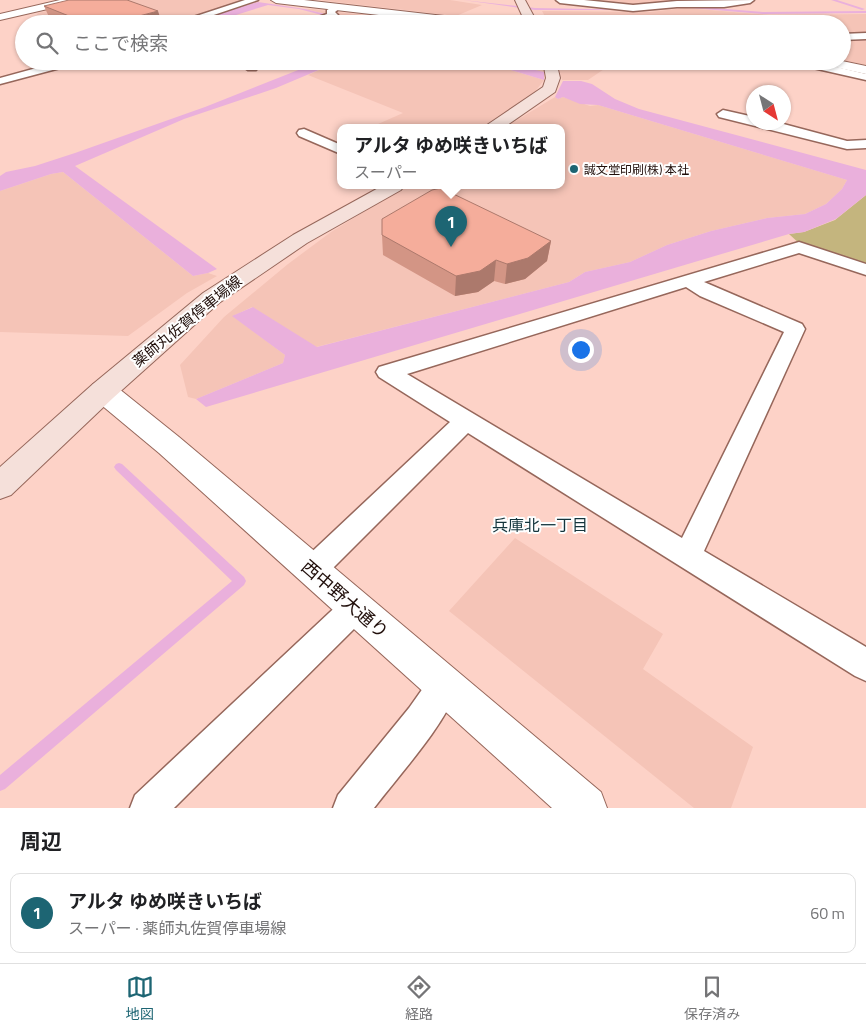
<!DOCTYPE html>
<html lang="ja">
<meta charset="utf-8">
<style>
body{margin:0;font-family:"Titillium Web","Noto Sans JP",sans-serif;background:#f2f2f2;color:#202124}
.compass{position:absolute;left:746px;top:85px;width:45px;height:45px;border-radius:50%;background:#fff;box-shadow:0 1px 4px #0004;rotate:144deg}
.you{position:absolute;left:580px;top:349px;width:18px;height:18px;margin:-12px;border:4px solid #fff;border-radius:50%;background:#1a73e8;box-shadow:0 0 0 8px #1a73e833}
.badge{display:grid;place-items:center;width:32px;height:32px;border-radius:50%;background:#1d6573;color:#fff;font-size:16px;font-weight:700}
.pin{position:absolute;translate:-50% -41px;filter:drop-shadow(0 1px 2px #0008)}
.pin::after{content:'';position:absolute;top:26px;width:18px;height:15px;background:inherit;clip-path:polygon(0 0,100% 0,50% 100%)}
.popup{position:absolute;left:337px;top:124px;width:228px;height:65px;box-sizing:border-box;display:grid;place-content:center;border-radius:10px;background:#fff;filter:drop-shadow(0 1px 4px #0005);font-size:16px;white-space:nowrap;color:#757577}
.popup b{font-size:19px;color:#202124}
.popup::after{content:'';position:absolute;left:50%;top:100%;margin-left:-10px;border:10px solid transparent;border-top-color:#fff}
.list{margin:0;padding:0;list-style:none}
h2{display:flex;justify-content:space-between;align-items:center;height:65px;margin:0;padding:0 20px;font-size:21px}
h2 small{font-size:16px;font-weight:400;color:#757577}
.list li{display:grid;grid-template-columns:32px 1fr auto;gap:15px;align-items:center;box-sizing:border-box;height:80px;margin:0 10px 10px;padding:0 10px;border:1px solid #e0e0e0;border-radius:10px}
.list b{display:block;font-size:19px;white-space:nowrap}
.list p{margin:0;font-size:16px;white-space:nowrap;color:#757577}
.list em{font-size:16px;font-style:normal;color:#757577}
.icon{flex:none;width:28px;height:28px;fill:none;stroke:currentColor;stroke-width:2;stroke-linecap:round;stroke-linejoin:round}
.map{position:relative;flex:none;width:866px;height:808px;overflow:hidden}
.search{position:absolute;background:#fff;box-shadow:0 1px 4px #0004;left:15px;right:15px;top:15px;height:55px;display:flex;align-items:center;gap:12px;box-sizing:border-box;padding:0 18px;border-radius:28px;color:#757577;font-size:19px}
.sheet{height:155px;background:#fff}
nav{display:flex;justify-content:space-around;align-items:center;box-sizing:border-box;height:70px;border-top:1px solid #e0e0e0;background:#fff;font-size:14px;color:#757577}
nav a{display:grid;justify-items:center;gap:2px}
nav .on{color:#1d6573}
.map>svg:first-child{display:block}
.built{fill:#f5c4b7}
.green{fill:#c4b57e}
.water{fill:#eab0dc}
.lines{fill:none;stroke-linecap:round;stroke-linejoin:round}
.stream{fill:#eab0dc;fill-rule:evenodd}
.minor-casing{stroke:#96675b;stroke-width:3}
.tertiary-casing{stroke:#96675b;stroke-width:2}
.secondary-casing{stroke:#96675b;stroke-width:2}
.minor{fill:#fff;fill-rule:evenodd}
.tertiary{fill:#fff;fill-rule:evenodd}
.secondary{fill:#f5e0da;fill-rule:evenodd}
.wall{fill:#d39585}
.shaded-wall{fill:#ac796c}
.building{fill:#f5ad9b;stroke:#ac796c}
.poi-dot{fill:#1d6573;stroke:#fefefe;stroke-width:2}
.labels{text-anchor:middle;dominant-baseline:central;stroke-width:4;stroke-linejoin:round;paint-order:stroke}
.far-poi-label{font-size:12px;fill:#200e0a;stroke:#fefefe;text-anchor:start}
.street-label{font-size:15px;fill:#200e0a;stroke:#fefefe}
.neighbourhood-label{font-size:16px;fill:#14353c;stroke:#fefefe}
.near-street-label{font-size:18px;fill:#200e0a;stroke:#fefefe}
</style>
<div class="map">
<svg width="866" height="808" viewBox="0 0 866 808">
<rect width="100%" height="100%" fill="#fdd2c7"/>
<path class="built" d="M 93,0 L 241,0 L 246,1 L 183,19 L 175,24 L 48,24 L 34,18 L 38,13 Z
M 319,0 L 450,0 L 482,5 L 456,16 Z
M 572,0 L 742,0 L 647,7 Z
M 685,8 L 769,15 L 866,14 L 866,32 L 842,33 L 842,24 L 554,24 L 548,22 L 542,11 L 650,12 Z
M 305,9 L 312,9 L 431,23 L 366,24 Z
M 866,39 L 866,65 L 842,60 L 842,40 Z
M 340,61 L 480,61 L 544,80 L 534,93 L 482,128 L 369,128 L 403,113 L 308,75 Z
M 496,61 L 541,61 L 544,72 L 511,66 Z
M 557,61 L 616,61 L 588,80 L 562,80 Z
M 555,97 L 558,99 L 563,97 L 590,106 L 598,105 L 847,180 L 842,189 L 826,204 L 805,214 L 767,218 L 711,231 L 667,245 L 630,262 L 585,272 L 569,282 L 316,347 L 252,307 L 233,316 L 285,355 L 283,363 L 196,399 L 188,397 L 180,365 L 224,317 L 288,264 L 331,232 L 406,186 L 561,186 L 561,128 L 504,128 Z
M 63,172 L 193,276 L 208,273 L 217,276 L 187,293 L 128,336 L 0,332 L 0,191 L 51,174 Z
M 515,538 L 663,634 L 643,669 L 753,747 L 731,808 L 694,808 L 449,611 Z"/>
<path class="green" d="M 866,195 L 866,267 L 801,245 L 789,234 L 804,232 L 835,220 Z"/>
<path class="water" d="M 258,2 L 305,9 L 366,24 L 356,24 L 299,9 L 268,5 L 207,24 L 183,24 Z
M 321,61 L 340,61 L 276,88 L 184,119 L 75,166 L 217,269 L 208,273 L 193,276 L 63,172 L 51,174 L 0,191 L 0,176 L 6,172 L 35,166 L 75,153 L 205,107 Z
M 480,61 L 496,61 L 544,72 L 544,80 Z
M 563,81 L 581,81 L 592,84 L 615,99 L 639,109 L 866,170 L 866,195 L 836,219 L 804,232 L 789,234 L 206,407 L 196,399 L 283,363 L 285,355 L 232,316 L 253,307 L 317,347 L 569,282 L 585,272 L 630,262 L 667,245 L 711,231 L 767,218 L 805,214 L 826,204 L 842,189 L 847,180 L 598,105 L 580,104 L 563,97 L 558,99 L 555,97 Z"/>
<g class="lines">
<path class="stream" d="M 463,0 L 535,8 L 643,10 L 535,10 Z
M 831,0 L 837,0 L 865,9 L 862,10 Z
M 678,5 L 763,12 L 866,11 L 866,13 L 763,14 L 679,7 Z
M 866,38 L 866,40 L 842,41 L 842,39 Z
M 119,463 L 122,464 L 244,577 L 246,581 L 244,585 L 5,789 L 0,791 L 0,775 L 232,581 L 116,470 L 114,467 L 116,464 Z"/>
<defs>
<path id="minor" d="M 245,0 L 258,0 L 187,24 L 172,24 Z
M 556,0 L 584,0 L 633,5 L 677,1 L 754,0 L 750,3 L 724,7 L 677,7 L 633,11 L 560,3 Z
M 336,5 L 340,8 L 335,12 L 338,15 L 336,17 L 315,24 L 299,24 L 327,14 L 327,10 Z
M 866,33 L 866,39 L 842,40 L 842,34 Z
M 62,61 L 80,61 L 79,63 L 0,84 L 0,78 Z
M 234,61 L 248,61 L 257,68 L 256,70 L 248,70 Z
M 790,61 L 811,61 L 866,74 L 866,80 L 791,63 Z
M 723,110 L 754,117 L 754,122 L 776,122 L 847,141 L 866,140 L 866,148 L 847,149 L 719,117 L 717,114 Z
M 304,129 L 341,145 L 341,154 L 299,136 L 297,133 L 299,130 Z
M 799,242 L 866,264 L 866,275 L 799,253 L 704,282 L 802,324 L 805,329 L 704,551 L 866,647 L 866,681 L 855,676 L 468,433 L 322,579 L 312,583 L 302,579 L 298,570 L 302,561 L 450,422 L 379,377 L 376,372 L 379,367 ZM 686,287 L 700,296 L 784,332 L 682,538 L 407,374 Z
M 355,593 L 365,598 L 370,608 L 365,618 L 174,808 L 130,808 L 135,795 L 345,598 Z
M 444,669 L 455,674 L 460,685 C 441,730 404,769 374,808 L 333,808 L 338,795 L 409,708 L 433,674 Z"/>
<path id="tertiary" d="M 60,0 L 79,0 L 78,2 L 0,20 L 0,14 Z
M 271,0 L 304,0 L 488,21 L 494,24 L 456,24 L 276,3 Z
M 820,61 L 842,61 L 866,66 L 866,74 L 821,64 Z
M 103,381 L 113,384 L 179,437 L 601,792 L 607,808 L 552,808 L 159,453 L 93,398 L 90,391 L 93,384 Z"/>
<path id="secondary" d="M 515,0 L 525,0 L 538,24 L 526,24 Z
M 543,61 L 556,61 L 560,78 L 555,92 L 503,128 L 485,128 L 487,125 L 543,87 L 546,78 Z
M 382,186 L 404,186 L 401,190 L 307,243 L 219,303 L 113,398 L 11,495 L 0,499 L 0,467 L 93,384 L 203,293 L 293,235 Z"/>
</defs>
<use href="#minor" class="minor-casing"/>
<use href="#tertiary" class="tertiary-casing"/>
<use href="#secondary" class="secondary-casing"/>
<use href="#minor" class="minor"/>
<use href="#tertiary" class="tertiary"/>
<use href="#secondary" class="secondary"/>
</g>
<path class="wall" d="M 44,6 L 162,23 L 159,24 L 65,24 L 49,17 Z
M 382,235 L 551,241 L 547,261 L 525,279 L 505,284 L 494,281 L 478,292 L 455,296 L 383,255 Z"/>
<path class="shaded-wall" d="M 158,11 L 162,23 L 159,24 L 109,24 Z
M 551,241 L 547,261 L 525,279 L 505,284 L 507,264 Z
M 496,260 L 494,281 L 478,292 L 455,296 L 456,276 Z"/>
<path class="building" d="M 69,0 L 127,0 L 158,11 L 109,24 L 89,24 L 44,6 Z
M 441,188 L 551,241 L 528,258 L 507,264 L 496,260 L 480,271 L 456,276 L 382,235 L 382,219 L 432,190 Z"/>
<circle class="poi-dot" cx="574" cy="169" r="5"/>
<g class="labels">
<g class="far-poi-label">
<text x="584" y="169">誠文堂印刷(株) 本社</text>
</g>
<g class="street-label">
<text transform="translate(187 321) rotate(-39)">薬師丸佐賀停車場線</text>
</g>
<g class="neighbourhood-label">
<text x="540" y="525">兵庫北一丁目</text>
</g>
<g class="near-street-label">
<text transform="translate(345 599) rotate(41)">西中野大通り</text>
</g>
</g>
</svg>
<svg class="compass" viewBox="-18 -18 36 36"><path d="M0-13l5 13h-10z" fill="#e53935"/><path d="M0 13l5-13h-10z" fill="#757577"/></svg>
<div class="you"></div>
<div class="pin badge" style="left:451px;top:247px">1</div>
<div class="popup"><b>アルタ ゆめ咲きいちば</b>スーパー</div>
<div class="search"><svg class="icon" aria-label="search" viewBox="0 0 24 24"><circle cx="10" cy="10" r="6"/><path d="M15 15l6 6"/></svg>ここで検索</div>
</div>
<section class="sheet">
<h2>周辺<small></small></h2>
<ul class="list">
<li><span class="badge">1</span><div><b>アルタ ゆめ咲きいちば</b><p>スーパー · 薬師丸佐賀停車場線</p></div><em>60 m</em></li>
</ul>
</section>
<nav>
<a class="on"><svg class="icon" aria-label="map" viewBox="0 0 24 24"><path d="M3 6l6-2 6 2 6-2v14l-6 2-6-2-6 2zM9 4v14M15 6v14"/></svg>地図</a>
<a><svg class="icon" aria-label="directions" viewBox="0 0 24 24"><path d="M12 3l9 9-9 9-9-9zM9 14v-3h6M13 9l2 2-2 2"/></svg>経路</a>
<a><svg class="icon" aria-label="saved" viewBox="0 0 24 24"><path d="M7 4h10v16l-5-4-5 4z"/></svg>保存済み</a>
</nav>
